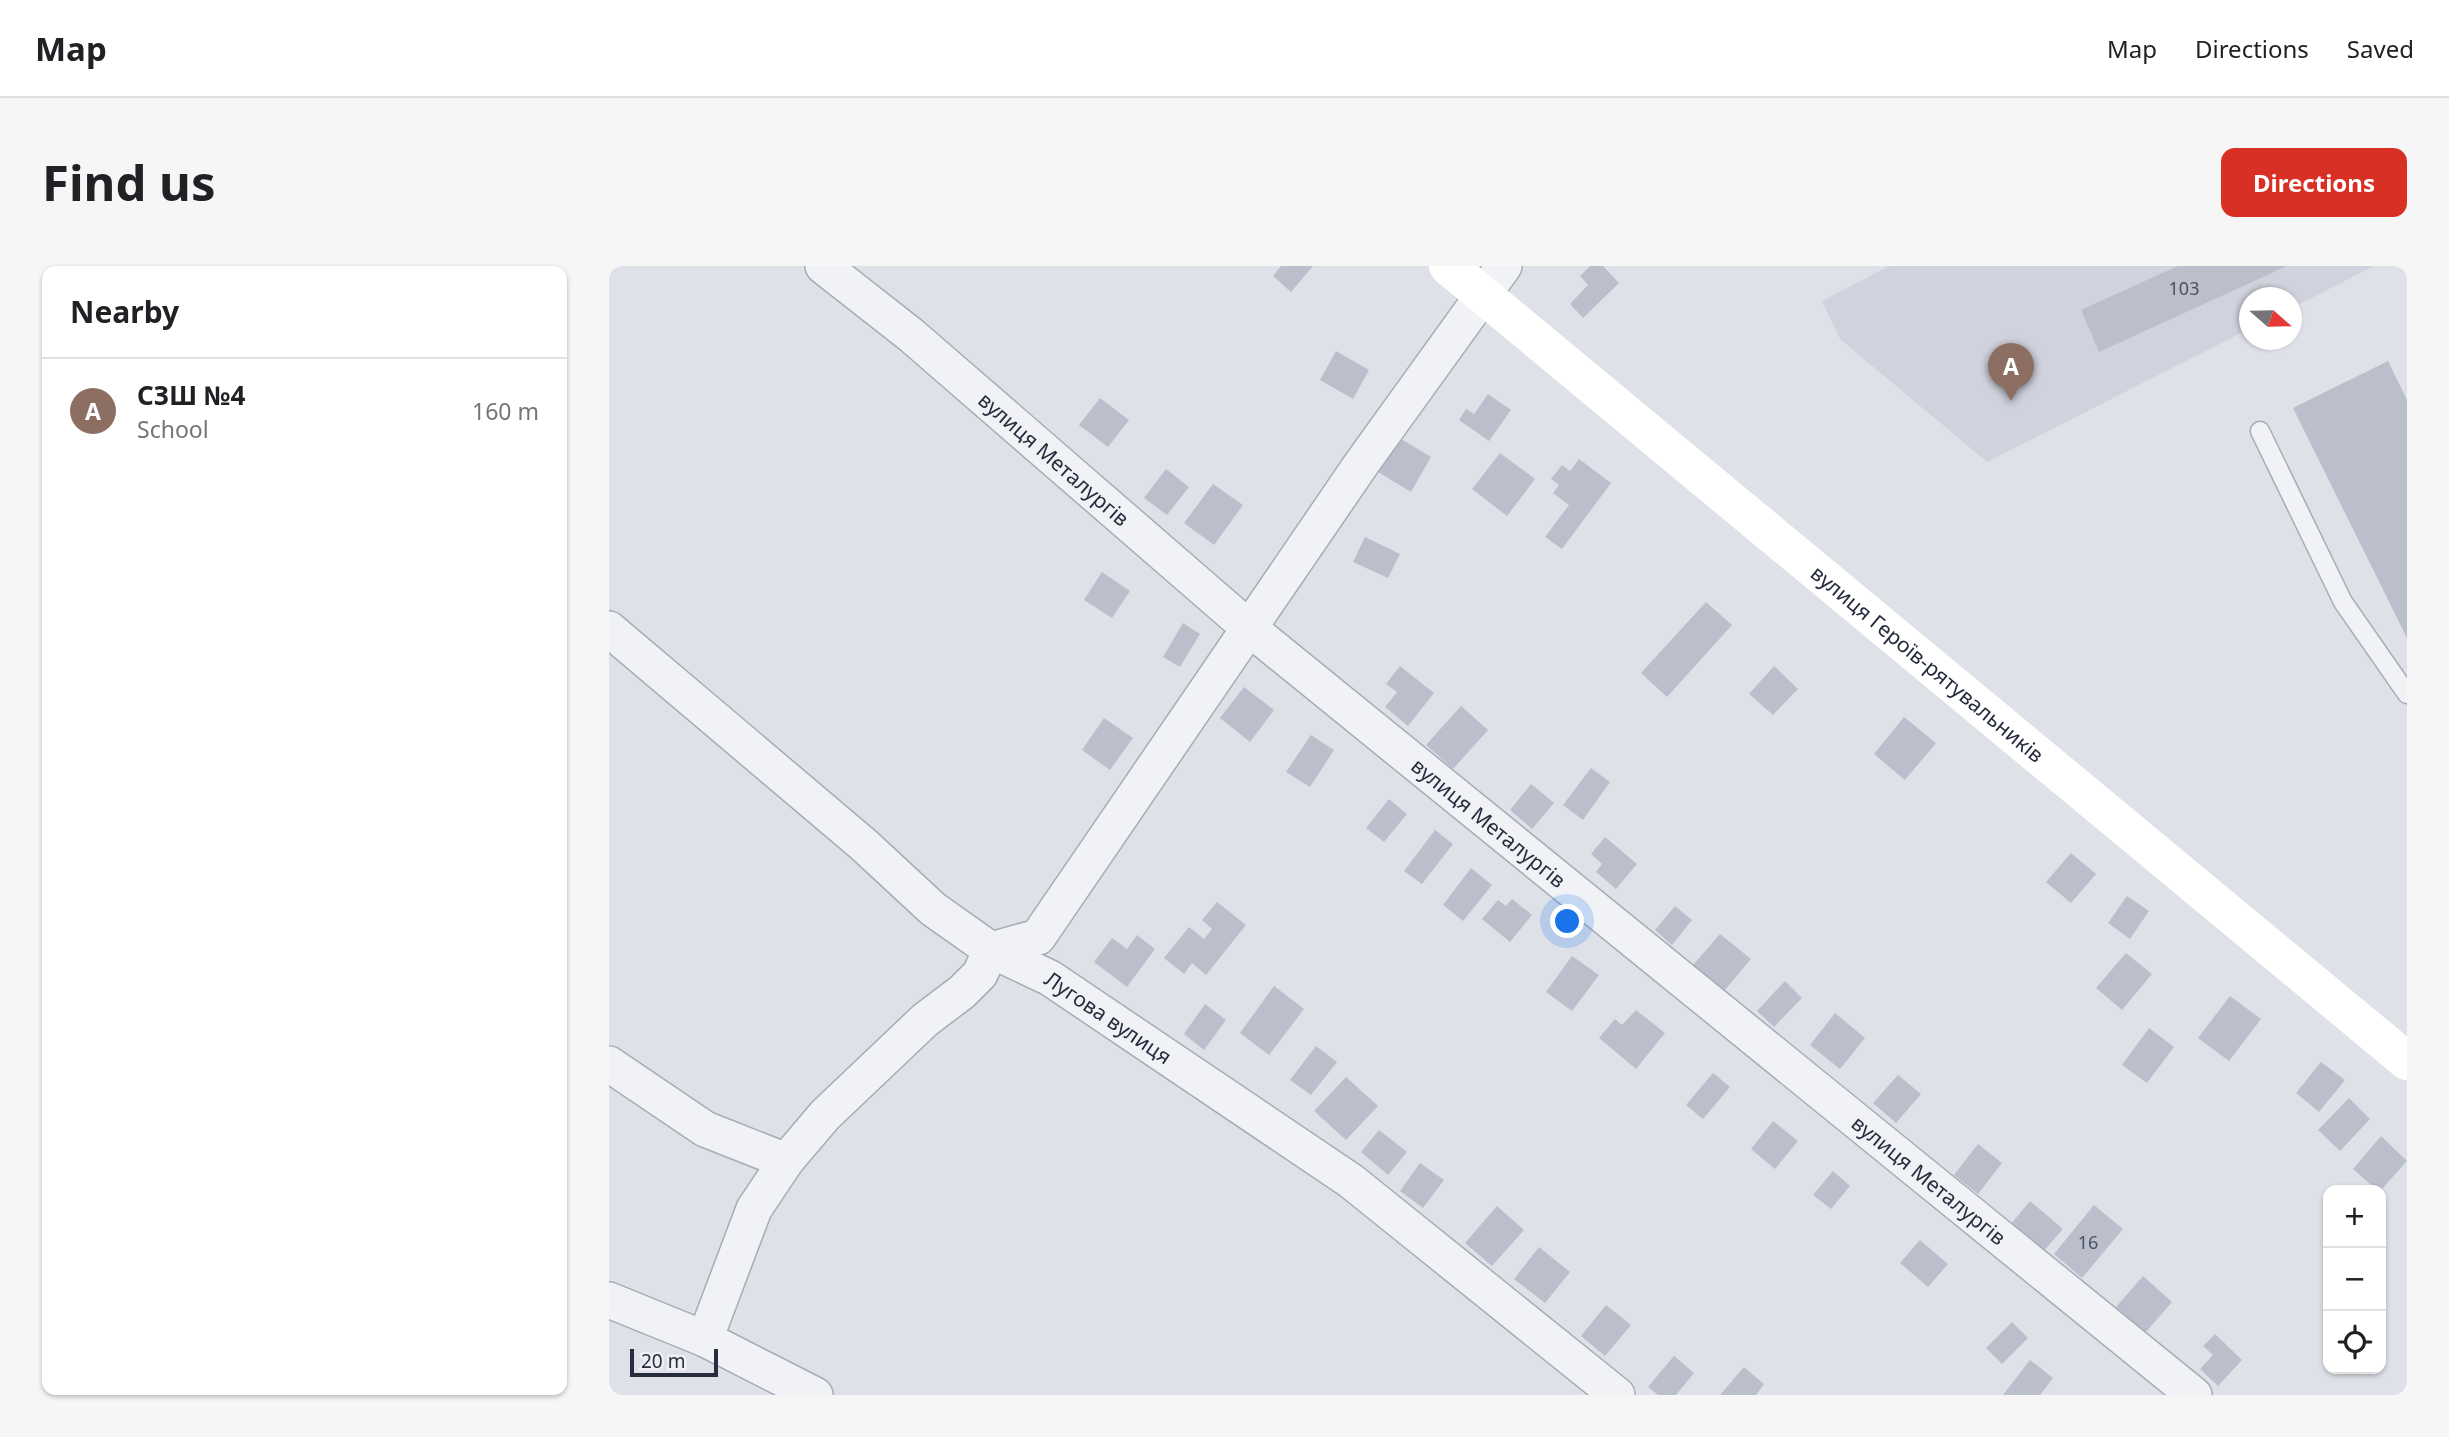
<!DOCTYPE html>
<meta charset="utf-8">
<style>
body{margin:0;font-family:"Noto Sans",sans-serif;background:#f6f6f6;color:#202124}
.controls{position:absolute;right:21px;bottom:21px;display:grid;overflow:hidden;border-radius:14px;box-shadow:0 2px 5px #0004}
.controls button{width:63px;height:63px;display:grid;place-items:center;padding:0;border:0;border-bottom:2px solid #e0e0e0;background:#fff;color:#202124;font:35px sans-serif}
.compass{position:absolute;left:1630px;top:21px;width:63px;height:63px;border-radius:50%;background:#fff;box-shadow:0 2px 5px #0004;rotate:110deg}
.scale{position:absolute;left:21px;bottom:18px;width:88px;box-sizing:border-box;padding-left:7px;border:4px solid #272c3f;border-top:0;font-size:19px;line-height:24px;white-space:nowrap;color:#272c3f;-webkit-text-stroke:5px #eef0f6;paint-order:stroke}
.you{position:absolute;left:959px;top:656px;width:24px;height:24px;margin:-18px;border:5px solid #fff;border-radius:50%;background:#1a73e8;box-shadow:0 0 0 10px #1a73e833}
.badge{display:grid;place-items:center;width:46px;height:46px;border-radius:50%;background:#d93025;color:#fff;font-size:23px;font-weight:700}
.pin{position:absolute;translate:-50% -58px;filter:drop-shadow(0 2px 4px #0008)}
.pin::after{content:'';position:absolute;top:37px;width:24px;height:21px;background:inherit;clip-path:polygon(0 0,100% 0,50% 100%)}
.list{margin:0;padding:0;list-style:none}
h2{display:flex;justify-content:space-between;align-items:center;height:91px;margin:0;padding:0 28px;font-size:30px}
h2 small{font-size:23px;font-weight:400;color:#757577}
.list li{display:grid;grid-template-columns:46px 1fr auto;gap:21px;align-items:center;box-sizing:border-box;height:105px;padding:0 28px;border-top:2px solid #e0e0e0}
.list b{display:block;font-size:26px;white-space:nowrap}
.list p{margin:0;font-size:23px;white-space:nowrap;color:#757577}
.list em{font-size:23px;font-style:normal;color:#757577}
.icon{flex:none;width:38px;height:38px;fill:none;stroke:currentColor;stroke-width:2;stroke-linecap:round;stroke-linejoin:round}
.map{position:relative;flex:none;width:1798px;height:1129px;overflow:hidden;border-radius:14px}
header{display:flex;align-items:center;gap:42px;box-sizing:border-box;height:98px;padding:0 35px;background:#fff;border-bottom:2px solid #e0e0e0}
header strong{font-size:33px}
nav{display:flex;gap:38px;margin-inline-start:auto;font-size:24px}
.intro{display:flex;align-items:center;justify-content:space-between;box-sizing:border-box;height:168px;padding:0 42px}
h1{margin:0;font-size:49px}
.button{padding:18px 32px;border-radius:14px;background:#d93025;color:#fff;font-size:24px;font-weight:700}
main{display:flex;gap:42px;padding:0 42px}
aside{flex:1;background:#fff;border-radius:14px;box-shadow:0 2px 5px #0004}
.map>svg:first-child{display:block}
.built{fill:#d0d3dd}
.building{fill:#bbbfcb}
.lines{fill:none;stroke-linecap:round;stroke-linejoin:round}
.lane-casing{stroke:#a7abb5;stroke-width:21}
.street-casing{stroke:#a7abb5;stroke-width:38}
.lane{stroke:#f1f2f6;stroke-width:18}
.street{stroke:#f1f2f6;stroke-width:35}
.secondary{stroke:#fff;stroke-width:38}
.labels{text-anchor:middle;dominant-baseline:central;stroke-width:7;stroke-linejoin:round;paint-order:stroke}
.number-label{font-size:18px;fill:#4c5162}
.street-label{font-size:21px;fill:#272c3f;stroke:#eef0f6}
</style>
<header>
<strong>Map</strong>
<nav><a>Map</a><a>Directions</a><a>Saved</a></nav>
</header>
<div class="intro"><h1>Find us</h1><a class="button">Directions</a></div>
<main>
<aside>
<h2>Nearby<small></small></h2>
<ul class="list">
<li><span class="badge" style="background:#8d6e63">A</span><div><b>СЗШ №4</b><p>School</p></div><em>160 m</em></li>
</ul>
</aside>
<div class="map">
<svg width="1798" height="1129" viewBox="0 0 1798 1129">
<rect width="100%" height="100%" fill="#dee1e8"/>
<path class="built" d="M 1280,0 L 1765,0 L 1683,42 L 1682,32 L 1640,32 L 1640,63 L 1378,196 L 1231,73 L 1213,35 Z"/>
<path class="building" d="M 672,0 L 704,0 L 682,26 L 664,10 Z
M 981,0 L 994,0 L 1010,17 L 974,52 L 961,38 L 979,19 L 971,10 Z
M 1569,0 L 1678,0 L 1490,86 L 1472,44 Z
M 727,85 L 760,104 L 744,133 L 711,114 Z
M 1779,95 L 1798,134 L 1798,372 L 1684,142 Z
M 879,128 L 902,144 L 880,175 L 850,154 L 857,143 L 865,148 Z
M 491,132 L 520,154 L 499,181 L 470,159 Z
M 789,171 L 822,191 L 802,226 L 769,206 Z
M 891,187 L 926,213 L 898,250 L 863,223 Z
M 970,193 L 1002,217 L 953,283 L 936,271 L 960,239 L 944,227 L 950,219 L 942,213 L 953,199 L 961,205 Z
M 557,203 L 580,221 L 558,249 L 535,232 Z
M 604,218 L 634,239 L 605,279 L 575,257 Z
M 756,271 L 791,288 L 779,312 L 744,296 Z
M 493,306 L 521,325 L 503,352 L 475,334 Z
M 1097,336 L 1123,359 L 1058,431 L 1032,407 Z
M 574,357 L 591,368 L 571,401 L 554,391 Z
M 791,400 L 825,427 L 799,460 L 776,441 L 788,426 L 777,418 Z
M 1165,400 L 1189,423 L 1164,449 L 1140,428 Z
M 635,421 L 665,444 L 641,476 L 611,452 Z
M 852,440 L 879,464 L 844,503 L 817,479 Z
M 1295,451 L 1327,477 L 1296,514 L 1265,488 Z
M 495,452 L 524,472 L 501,504 L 473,484 Z
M 702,469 L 725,484 L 701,521 L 677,506 Z
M 982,502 L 1001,516 L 974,554 L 954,539 Z
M 922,518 L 945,537 L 923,563 L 901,544 Z
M 780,533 L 798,548 L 775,576 L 757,562 Z
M 826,564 L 844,578 L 813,618 L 795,605 Z
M 996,571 L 1028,598 L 1007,623 L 987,606 L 993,598 L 982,588 Z
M 1462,587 L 1487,608 L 1462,637 L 1437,616 Z
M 862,602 L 883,619 L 854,655 L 834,639 Z
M 1518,630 L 1540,645 L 1521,673 L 1499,657 Z
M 903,633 L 923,649 L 901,676 L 873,653 L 889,634 L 897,640 Z
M 608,636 L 637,659 L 597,709 L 583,697 L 575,708 L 555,692 L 580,661 L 595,673 L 603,663 L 593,654 Z
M 1066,640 L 1083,654 L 1063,679 L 1046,664 Z
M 1111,668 L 1142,693 L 1115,725 L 1084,699 Z
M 528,669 L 546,683 L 518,721 L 485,696 L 503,672 L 518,683 Z
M 1517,687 L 1543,708 L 1513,744 L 1487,722 Z
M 963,690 L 990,709 L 963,745 L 937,726 Z
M 1176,715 L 1193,732 L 1165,761 L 1148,745 Z
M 665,720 L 695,743 L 660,789 L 631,767 Z
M 1621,730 L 1652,753 L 1620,795 L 1589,772 Z
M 596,738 L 617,754 L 595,784 L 575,768 Z
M 1027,744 L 1056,767 L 1027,803 L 990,772 L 1006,753 L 1013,759 Z
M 1226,747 L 1256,772 L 1231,803 L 1201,779 Z
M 1540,762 L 1565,781 L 1538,817 L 1513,799 Z
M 707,780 L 728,796 L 702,829 L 681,814 Z
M 1712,796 L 1736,814 L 1710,846 L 1687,827 Z
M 1104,807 L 1121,821 L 1094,853 L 1077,839 Z
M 1289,809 L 1312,828 L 1287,857 L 1264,837 Z
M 737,811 L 769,840 L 737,874 L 705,845 Z
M 1740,832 L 1761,853 L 1731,885 L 1709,864 Z
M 1164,855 L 1189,875 L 1166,903 L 1142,883 Z
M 770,864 L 798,886 L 779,909 L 752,886 Z
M 1772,870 L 1798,895 L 1772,924 L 1768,924 L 1744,903 Z
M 1369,878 L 1393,897 L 1369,928 L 1345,909 Z
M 811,897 L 835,914 L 814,942 L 791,925 Z
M 1224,905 L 1241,920 L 1222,943 L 1204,929 Z
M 1421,935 L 1454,963 L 1433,987 L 1401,959 Z
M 1485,939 L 1514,963 L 1473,1012 L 1445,988 Z
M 888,940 L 915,964 L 883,1000 L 856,977 Z
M 1311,974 L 1339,998 L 1319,1021 L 1291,997 Z
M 930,981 L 961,1006 L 936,1037 L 905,1013 Z
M 1534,1010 L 1563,1036 L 1536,1067 L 1507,1041 Z
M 997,1039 L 1022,1059 L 996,1090 L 972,1070 Z
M 1403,1056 L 1419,1072 L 1393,1098 L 1377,1082 Z
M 1606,1068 L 1633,1094 L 1609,1120 L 1591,1103 L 1604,1089 L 1594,1080 Z
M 1065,1090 L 1085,1107 L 1067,1129 L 1049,1129 L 1039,1121 Z
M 1421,1094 L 1444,1112 L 1431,1129 L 1394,1129 Z
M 1135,1101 L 1155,1118 L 1147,1129 L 1111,1129 Z"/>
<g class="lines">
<defs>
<path id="lane" d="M 1651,165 L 1734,336 L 1798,428"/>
<g id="street">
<path id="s1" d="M 214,0 L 302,69 L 640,362 L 1585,1129"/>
<path id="s2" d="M 0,363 L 255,579 L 324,643 L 382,684 L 441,712 L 742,915 L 1008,1129"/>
<path d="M 0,798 L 96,863 L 177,895"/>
<path d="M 0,1034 L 96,1073 L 206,1129"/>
<path d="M 96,1073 L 145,943 L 177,895 L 216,849 L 316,754 L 353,726 L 371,708 L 382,684 L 429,671 L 753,197 L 895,0"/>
</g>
</defs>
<use href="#lane" class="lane-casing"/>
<use href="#street" class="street-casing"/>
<use href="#lane" class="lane"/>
<use href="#street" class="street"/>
<path class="secondary" id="s3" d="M 839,0 L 1798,795"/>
</g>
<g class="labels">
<g class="number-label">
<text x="1575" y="22">103</text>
<text x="1479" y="976">16</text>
</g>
<g class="street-label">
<text stroke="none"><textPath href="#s1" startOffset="301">вулиця Металургів</textPath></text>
<text stroke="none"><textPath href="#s3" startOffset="623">вулиця Героїв-рятувальників</textPath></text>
<text stroke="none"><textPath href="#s1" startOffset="868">вулиця Металургів</textPath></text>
<text stroke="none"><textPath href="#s2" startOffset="635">Лугова вулиця</textPath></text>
<text stroke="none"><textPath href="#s1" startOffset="1435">вулиця Металургів</textPath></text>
</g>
</g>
</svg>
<div class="controls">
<button>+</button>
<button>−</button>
<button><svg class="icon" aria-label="locate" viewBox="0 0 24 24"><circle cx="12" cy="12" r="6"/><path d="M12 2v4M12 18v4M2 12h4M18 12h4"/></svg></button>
</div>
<svg class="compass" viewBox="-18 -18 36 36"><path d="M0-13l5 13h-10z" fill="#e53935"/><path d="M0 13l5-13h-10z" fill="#757577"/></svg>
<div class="scale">20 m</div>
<div class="you"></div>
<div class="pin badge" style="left:1402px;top:135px;background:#8d6e63">A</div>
</div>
</main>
